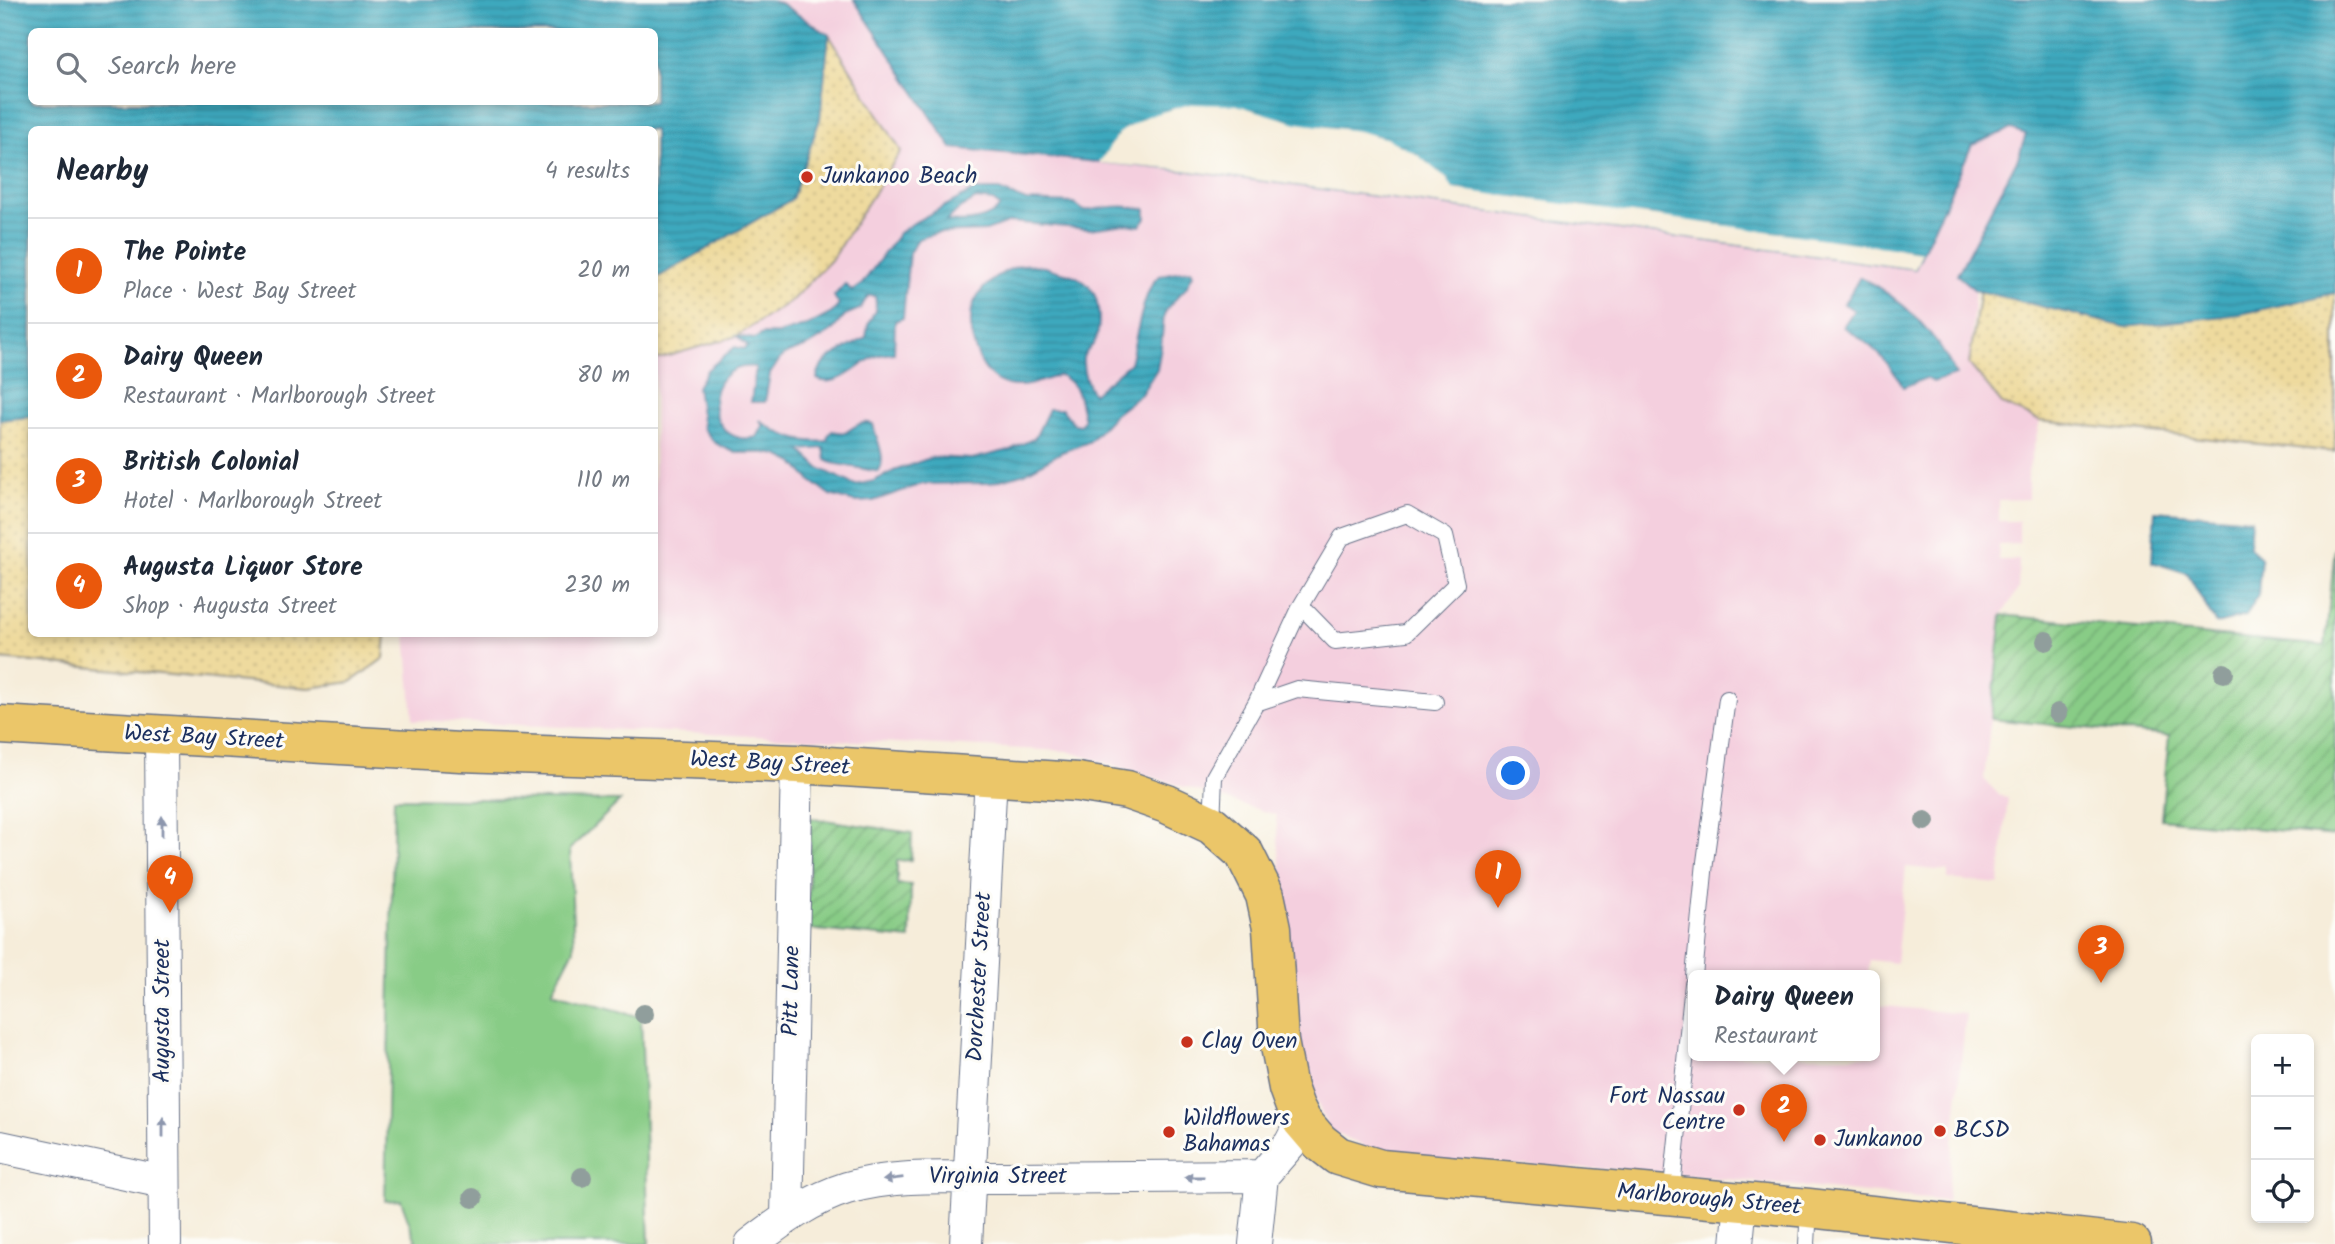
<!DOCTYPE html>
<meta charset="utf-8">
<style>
body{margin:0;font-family:Kalam,sans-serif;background:#f2f2f3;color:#1f2937}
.controls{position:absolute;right:21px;bottom:21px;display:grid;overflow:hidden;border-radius:10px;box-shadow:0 4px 10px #0003}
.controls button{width:63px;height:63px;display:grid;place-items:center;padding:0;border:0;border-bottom:2px solid #e0e1e3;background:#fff;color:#1f2937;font:35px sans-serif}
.you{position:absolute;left:1514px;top:774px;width:24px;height:24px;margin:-18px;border:5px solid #fff;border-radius:50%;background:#1a73e8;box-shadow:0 0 0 10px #1a73e833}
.badge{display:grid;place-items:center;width:46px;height:46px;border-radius:50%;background:#ea580c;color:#fff;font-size:23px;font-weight:700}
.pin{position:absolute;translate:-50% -58px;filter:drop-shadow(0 2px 4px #0008)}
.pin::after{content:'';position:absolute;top:37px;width:24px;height:21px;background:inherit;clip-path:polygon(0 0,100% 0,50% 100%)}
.popup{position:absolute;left:1688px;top:970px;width:192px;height:91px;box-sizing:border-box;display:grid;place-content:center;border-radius:10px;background:#fff;filter:drop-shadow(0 2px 5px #0005);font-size:23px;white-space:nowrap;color:#747a83}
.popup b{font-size:26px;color:#1f2937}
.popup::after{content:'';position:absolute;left:50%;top:100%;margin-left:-14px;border:14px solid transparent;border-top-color:#fff}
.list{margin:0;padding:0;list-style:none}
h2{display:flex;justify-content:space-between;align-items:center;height:91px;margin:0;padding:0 28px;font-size:30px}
h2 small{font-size:23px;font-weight:400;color:#747a83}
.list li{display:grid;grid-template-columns:46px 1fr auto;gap:21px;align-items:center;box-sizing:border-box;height:105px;padding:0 28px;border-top:2px solid #e0e1e3}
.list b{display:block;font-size:26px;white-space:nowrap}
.list p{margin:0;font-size:23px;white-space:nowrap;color:#747a83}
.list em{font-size:23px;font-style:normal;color:#747a83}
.icon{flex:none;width:38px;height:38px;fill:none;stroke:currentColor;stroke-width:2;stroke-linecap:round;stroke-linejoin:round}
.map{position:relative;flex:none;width:2335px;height:1244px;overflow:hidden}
.search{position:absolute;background:#fff;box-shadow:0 4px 10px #0003;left:28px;top:28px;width:630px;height:77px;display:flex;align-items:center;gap:18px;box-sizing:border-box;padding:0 24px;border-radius:10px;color:#747a83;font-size:26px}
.panel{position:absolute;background:#fff;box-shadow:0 4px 10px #0003;left:28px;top:126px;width:630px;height:511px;border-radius:10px}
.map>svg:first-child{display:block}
.built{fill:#f4cfde}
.grass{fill:#88cc86;stroke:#527e72;stroke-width:2}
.sand{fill:url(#sand-dots);stroke:#84847e;stroke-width:2}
.garden{fill:url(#garden-furrows);stroke:#527e72;stroke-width:2}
.water{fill:url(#water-rules);stroke:#2c6c8e;stroke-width:2;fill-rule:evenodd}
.pier{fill:#f6edda}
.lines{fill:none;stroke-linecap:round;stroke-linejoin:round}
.lane-casing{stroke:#687289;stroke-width:18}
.street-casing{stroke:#687289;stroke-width:34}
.highway-casing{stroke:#687289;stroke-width:41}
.lane{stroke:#fff;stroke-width:16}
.street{stroke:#fff;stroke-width:32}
.highway{stroke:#ebc669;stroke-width:38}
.tree{fill:#909e9c}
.oneway{fill:#8d97ae}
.poi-dot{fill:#c8321e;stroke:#fdfcf7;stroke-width:2.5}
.labels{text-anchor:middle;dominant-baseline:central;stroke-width:6;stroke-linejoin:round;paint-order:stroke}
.poi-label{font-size:23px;fill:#1b2f5e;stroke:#fdfcf7;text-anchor:start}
.street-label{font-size:23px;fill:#1b2f5e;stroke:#fdfcf7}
</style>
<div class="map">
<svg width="2335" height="1244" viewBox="0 0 2335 1244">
<defs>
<pattern id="sand-dots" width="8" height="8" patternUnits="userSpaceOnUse" patternTransform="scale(1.75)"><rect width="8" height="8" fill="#eeda9e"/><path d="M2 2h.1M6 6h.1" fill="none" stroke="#ccbb8a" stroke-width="1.8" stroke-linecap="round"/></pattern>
<pattern id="garden-furrows" width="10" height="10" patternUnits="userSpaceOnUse" patternTransform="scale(1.75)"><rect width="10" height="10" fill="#88cc86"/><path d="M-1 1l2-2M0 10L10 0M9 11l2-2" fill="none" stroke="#6ea671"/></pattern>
<pattern id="water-rules" width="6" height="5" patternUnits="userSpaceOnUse" patternTransform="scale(1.75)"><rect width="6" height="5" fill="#3ea9be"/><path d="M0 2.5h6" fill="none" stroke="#338a9e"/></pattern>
</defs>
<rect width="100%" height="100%" fill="#fdfcf7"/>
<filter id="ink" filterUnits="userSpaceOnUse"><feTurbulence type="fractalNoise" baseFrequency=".0143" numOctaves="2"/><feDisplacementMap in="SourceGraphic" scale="14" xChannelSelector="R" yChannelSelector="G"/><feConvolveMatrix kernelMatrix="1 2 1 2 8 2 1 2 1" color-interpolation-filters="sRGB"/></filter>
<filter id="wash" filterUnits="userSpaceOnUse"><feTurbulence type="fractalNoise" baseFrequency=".00686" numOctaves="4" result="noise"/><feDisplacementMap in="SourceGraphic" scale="28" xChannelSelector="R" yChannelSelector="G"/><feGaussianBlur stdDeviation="1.57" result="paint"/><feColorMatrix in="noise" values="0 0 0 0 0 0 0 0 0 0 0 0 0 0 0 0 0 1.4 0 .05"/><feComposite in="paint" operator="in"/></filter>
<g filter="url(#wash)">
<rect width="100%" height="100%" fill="#f6edda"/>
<path class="built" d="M 767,0 L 854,0 L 952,148 L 1190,171 L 1914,269 L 1972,144 L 2011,129 L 2026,134 L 2019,156 L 1958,275 L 1975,290 L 1969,364 L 2002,404 L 2040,421 L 2028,472 L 2028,499 L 1999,500 L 1999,521 L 2019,521 L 2019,544 L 1999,545 L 1998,560 L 2019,560 L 2018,589 L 2002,615 L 1984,779 L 2000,796 L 2008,797 L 1999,884 L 1948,879 L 1948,871 L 1906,867 L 1896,963 L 1870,960 L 1868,976 L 1693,976 L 1693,1056 L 1875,1056 L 1875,1005 L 1966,1014 L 1947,1201 L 1645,1171 L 1390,1159 L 1328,1129 L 1297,1053 L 1276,815 L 1067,751 L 413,720 L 406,634 L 654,634 L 655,279 L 781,3 Z"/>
<path class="grass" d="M 394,798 L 620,801 L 570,849 L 574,949 L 552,992 L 641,1017 L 649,1244 L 417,1244 L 401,1200 L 385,1201 Z"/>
<path class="sand" d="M 780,3 L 829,35 L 901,151 L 831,260 L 792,300 L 737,336 L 655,360 L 655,224 Z
M 1991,216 L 2335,272 L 2335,452 L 2040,421 L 2002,404 L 1969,364 Z
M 31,339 L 32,634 L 386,634 L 384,658 L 351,682 L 309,688 L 0,659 L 0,344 Z"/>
<path class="garden" d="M 2335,548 L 2335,836 L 2161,819 L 2169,736 L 1991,719 L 2002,615 L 2325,646 Z
M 811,818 L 912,833 L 911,860 L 897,861 L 897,884 L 911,885 L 910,939 L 807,929 Z"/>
<path class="water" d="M 0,0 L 767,0 L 780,3 L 829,35 L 820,119 L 792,199 L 655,279 L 654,130 L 32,130 L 31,417 L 0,420 ZM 32,32 L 654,32 L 654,102 L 32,102 Z
M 854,0 L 2335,0 L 2335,293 L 2241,314 L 2125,327 L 1975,290 L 1957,275 L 2019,156 L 2026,134 L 2011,129 L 1972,145 L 1915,269 L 1190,171 L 952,148 Z
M 975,190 L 999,190 L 1026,201 L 1074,203 L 1084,211 C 1106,207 1124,204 1146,209 L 1146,218 L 1140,226 L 1126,224 L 1089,229 L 1010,222 L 986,231 L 937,233 L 918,239 L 909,253 L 903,318 L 895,321 L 894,353 C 888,354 882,354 877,356 C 860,361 840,390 817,379 C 818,356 850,349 866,337 C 867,333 867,329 868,325 C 873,312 878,313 875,296 L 868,296 L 860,309 L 845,315 L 831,332 L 808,346 L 788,353 L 780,359 L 770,374 L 765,402 L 751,402 L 756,367 C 697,360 704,451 757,437 L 763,426 L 760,420 C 778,435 803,444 827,441 L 828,436 L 832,431 L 845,433 C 855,427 860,420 873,424 C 876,439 887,457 879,472 L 832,463 L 826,460 L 824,448 L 800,450 L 819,468 L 855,485 L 874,481 L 896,470 L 933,457 L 972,459 L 1010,450 L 1035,438 L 1049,409 L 1062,409 L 1074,424 L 1080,425 L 1084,420 C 1078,398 1081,387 1060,375 C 1041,380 1029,389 1008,385 C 979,379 967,335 972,309 C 977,288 1003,269 1023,265 C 1032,263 1045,267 1054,270 C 1069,274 1082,276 1091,289 C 1100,300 1101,328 1095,341 C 1093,348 1084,350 1083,358 C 1082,370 1087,385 1093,394 L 1130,363 C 1135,346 1144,283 1160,276 C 1169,272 1182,271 1192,270 L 1193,274 L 1186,288 L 1168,307 L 1164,315 L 1161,347 L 1157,369 L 1141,394 L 1114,415 L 1089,442 L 1062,452 L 1025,473 L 990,483 L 922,484 L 873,501 L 855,502 L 830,495 L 811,481 L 794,463 L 778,455 L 766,453 L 736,453 L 719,445 L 714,442 L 703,428 L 697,387 L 707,370 L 735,347 L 744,349 L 748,346 L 737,336 L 754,339 L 762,334 L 778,334 L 811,324 L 832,313 L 839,305 L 834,296 L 845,284 L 852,291 L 862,284 L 899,233 L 915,222 ZM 976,199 L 993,201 L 1000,206 C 990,222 963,223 946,221 L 958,210 Z
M 1860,277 C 1904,300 1934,330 1956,375 L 1933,382 L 1926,378 L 1903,387 C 1889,360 1869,342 1843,327 L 1854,310 L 1844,304 Z
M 2155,511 L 2251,519 L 2249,547 L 2261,558 L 2258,595 L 2246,616 L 2216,624 L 2187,573 L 2152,562 Z"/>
<path class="pier" d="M 1190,104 L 1237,105 L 1297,123 L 1358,131 L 1388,139 L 1416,154 L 1447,179 L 1453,189 L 1922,252 L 1915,269 L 1190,171 L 1099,163 L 1119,133 L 1145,117 Z"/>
</g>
<g filter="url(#ink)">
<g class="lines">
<defs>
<path id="lane" d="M 1256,703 L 1297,689 L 1435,702
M 1212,825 L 1214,777 L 1256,703 L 1301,606 L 1342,537 L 1407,514 L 1445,536 L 1456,584 L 1406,633 L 1335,641 L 1301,606
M 1694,976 L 1705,862 L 1727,699
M 1671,1197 L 1693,984
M 1807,1244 L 1809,1208"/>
<path id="street" d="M 161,735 L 165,1244
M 0,1147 L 164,1182
M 787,1217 L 797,764
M 751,1244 C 780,1222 811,1199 847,1188 C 899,1173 952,1178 1006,1178 C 1091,1177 1177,1177 1262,1176
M 966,1244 L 991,776
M 1255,1244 L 1262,1176 L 1290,1144 L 1302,1121
M 1737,1244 L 1741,1202"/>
<path id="highway" d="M 0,725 L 460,752 L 797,764 L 1077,782 L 1127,790 L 1167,804 L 1212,825 L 1244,853 L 1265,895 L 1272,928 L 1279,1041 L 1288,1088 L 1295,1107 L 1302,1121 L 1320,1142 L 1338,1156 L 1381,1169 L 1809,1208 L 2132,1244"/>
</defs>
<use href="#lane" class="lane-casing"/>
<use href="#street" class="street-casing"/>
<use href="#highway" class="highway-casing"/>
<use href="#lane" class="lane"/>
<use href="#street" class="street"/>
<use href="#highway" class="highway"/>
</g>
<g class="tree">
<circle cx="2046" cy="641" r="10"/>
<circle cx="2224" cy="673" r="10"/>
<circle cx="2058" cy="713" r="10"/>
<circle cx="1925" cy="821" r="10"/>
<circle cx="644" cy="1014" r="10"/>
<circle cx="582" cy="1177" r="10"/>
<circle cx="473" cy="1198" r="10"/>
</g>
<defs><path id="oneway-solid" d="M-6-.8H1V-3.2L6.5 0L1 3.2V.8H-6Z" transform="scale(1.75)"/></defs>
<g class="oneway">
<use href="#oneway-solid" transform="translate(162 826) rotate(-90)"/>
<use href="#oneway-solid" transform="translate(163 1127) rotate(-90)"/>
<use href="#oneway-solid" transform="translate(1194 1177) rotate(180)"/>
<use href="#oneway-solid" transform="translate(893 1179) rotate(173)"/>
</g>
</g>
<g class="poi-dot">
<circle cx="807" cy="177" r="7"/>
<circle cx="1187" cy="1042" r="7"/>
<circle cx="1739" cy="1110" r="7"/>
<circle cx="1940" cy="1131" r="7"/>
<circle cx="1169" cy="1132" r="7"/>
<circle cx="1820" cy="1140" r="7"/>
</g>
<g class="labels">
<g class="poi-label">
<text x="821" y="177">Junkanoo Beach</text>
<text x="1201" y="1042">Clay Oven</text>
<text x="1725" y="1097" text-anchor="end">Fort Nassau<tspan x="1725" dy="26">Centre</tspan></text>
<text x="1183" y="1119">Wildflowers<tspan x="1183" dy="26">Bahamas</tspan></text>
<text x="1954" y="1131">BCSD</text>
<text x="1834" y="1140">Junkanoo</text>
</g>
<g class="street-label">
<text transform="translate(204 738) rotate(3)">West Bay Street</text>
<text transform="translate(770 764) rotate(3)">West Bay Street</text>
<text transform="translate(980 977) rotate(-87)">Dorchester Street</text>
<text transform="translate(792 991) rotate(-89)">Pitt Lane</text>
<text transform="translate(163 1011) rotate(-90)">Augusta Street</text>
<text x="998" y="1177">Virginia Street</text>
<text transform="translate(1709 1200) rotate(5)">Marlborough Street</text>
</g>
</g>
</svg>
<div class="controls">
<button>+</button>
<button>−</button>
<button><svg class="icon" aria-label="locate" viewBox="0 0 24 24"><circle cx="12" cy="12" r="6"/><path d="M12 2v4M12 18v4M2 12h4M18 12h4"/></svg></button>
</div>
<div class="you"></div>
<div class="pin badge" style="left:1498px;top:908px">1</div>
<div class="pin badge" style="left:1784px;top:1142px">2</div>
<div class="popup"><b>Dairy Queen</b>Restaurant</div>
<div class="pin badge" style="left:2101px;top:983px">3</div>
<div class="pin badge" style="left:170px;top:913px">4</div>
<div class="search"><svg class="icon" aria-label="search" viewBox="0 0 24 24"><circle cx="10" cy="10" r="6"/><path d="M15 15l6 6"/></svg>Search here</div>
<section class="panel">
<h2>Nearby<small>4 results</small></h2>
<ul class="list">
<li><span class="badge">1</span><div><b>The Pointe</b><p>Place · West Bay Street</p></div><em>20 m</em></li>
<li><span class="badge">2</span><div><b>Dairy Queen</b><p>Restaurant · Marlborough Street</p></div><em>80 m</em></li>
<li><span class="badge">3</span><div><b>British Colonial</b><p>Hotel · Marlborough Street</p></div><em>110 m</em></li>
<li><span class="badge">4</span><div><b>Augusta Liquor Store</b><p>Shop · Augusta Street</p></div><em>230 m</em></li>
</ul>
</section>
</div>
